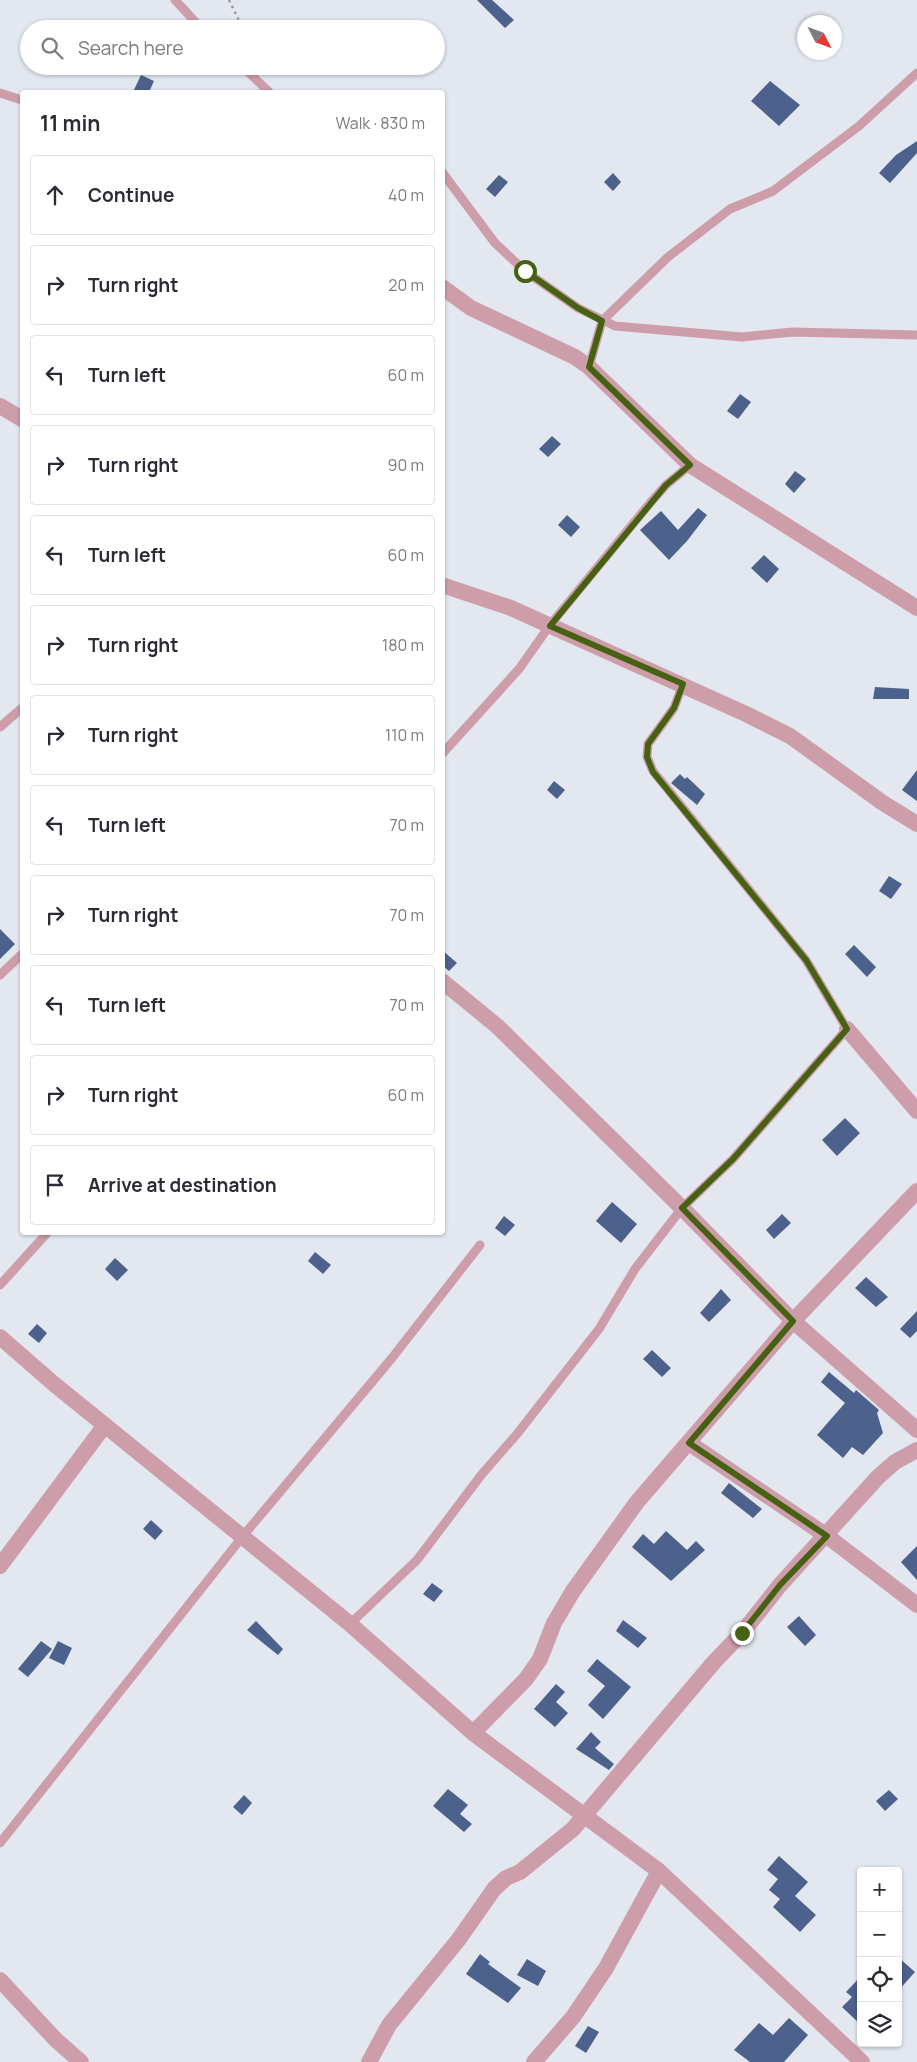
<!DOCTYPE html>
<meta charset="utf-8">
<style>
body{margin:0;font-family:Manrope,sans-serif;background:#f2f2f3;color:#2b2b33}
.controls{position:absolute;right:15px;bottom:15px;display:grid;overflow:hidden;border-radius:5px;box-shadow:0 1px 4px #0004}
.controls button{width:45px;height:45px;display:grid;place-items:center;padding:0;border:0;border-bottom:1px solid #e1e1e2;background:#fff;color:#2b2b33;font:25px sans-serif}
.compass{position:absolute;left:797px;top:15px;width:45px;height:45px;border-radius:50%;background:#fff;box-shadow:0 1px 4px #0004;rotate:132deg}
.stop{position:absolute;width:15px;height:15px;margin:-11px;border:4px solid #456111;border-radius:50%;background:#fff}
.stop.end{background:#456111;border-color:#fff;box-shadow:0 1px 5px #0008}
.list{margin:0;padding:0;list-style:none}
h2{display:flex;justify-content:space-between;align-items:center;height:65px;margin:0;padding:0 20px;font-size:21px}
h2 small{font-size:16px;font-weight:400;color:#7c7c81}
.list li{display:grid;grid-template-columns:32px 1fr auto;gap:15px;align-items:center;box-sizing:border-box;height:80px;margin:0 10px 10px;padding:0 10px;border:1px solid #e1e1e2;border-radius:5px}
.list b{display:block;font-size:19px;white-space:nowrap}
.list em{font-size:16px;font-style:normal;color:#7c7c81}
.icon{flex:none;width:28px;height:28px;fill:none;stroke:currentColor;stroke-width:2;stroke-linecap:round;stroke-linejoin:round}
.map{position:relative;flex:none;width:917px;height:2062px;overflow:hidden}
.search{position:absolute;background:#fff;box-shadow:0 1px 4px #0004;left:20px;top:20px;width:425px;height:55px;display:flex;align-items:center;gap:12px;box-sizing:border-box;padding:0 18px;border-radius:28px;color:#7c7c81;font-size:19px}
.panel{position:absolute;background:#fff;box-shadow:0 1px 4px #0004;left:20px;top:90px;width:425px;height:1145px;border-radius:5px}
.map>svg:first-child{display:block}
.building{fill:#4c618c}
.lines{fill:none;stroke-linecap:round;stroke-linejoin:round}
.path{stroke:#9699a0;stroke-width:2.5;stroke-dasharray:2.5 4;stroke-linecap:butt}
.service{stroke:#cd9daa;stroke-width:9}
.minor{stroke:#cd9daa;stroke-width:16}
.route{stroke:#456111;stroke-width:6}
</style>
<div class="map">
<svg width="917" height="2062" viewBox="0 0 917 2062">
<rect width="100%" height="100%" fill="#e2e7f0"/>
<path class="building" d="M 477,0 L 492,0 L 514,20 L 505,28 Z
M 141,75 L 154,81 L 149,92 L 133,92 Z
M 770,81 L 800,105 L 779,126 L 751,101 Z
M 917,141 L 917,153 L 890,183 L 879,173 L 896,155 Z
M 613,173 L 621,182 L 613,191 L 604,182 Z
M 499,175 L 508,182 L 495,197 L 486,189 Z
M 740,394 L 751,402 L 738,419 L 727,411 Z
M 552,436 L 561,444 L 548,457 L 539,449 Z
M 795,471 L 806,479 L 794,493 L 785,484 Z
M 698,508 L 707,515 L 687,541 L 669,560 L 640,530 L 661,511 L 678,530 Z
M 567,515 L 580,527 L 571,537 L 558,525 Z
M 764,555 L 779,569 L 767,583 L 751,568 Z
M 875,687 L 909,689 L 909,699 L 873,699 Z
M 917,770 L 917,801 L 902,790 Z
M 680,774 L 685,779 L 687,777 L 705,794 L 697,805 L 671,783 Z
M 554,781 L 565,790 L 557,799 L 547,790 Z
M 889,876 L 902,884 L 891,899 L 879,891 Z
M 0,929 L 15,944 L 0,959 Z
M 854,945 L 876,967 L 867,977 L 845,954 Z
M 442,950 L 457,963 L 449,971 L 442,965 Z
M 845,1118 L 860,1133 L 837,1156 L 822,1140 Z
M 612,1202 L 637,1224 L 621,1243 L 596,1221 Z
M 782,1214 L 791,1223 L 774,1239 L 766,1230 Z
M 504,1216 L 515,1225 L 505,1236 L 495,1228 Z
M 315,1252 L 331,1265 L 323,1274 L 308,1261 Z
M 115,1258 L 128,1270 L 117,1281 L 105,1269 Z
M 866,1277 L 888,1297 L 876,1307 L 855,1288 Z
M 721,1289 L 731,1300 L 709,1322 L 700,1313 Z
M 917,1311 L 917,1331 L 910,1338 L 900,1329 Z
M 37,1324 L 47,1333 L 39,1343 L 28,1334 Z
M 652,1350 L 671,1368 L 662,1377 L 643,1359 Z
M 829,1372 L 854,1393 L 856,1390 L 879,1410 L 877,1413 L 883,1433 L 863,1455 L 852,1447 L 843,1458 L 817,1435 L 845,1403 L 821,1382 Z
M 729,1483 L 762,1509 L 753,1518 L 721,1493 Z
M 151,1520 L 163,1531 L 155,1540 L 143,1529 Z
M 666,1531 L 687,1550 L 696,1541 L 705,1550 L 671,1581 L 632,1547 L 643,1534 L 654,1544 Z
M 917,1546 L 917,1580 L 901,1562 Z
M 432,1583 L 443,1591 L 434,1602 L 423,1594 Z
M 799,1616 L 816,1635 L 805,1646 L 787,1627 Z
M 623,1620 L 647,1638 L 638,1648 L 616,1631 Z
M 256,1621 L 283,1649 L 278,1655 L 247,1630 Z
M 41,1641 L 52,1649 L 28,1677 L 18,1669 Z
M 58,1641 L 72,1648 L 64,1665 L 49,1658 Z
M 597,1659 L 631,1687 L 603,1719 L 588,1705 L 605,1686 L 587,1671 Z
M 556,1684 L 565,1692 L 556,1702 L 568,1713 L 555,1727 L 534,1709 Z
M 591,1732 L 601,1742 L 595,1748 L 614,1764 L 609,1770 L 576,1749 Z
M 448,1789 L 468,1805 L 460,1814 L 472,1824 L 464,1832 L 433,1806 Z
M 889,1790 L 898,1799 L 885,1811 L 876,1801 Z
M 244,1795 L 252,1803 L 242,1815 L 233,1807 Z
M 779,1856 L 808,1882 L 795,1896 L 816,1915 L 800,1932 L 773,1907 L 780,1899 L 769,1890 L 778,1879 L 767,1870 Z
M 480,1954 L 490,1962 L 488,1964 L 521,1988 L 508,2003 L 466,1974 Z
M 898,1957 L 915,1972 L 898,1991 Z
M 527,1959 L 546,1971 L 538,1986 L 517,1975 Z
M 861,1976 L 861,2025 L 842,2007 L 852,1997 L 846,1992 Z
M 789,2018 L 808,2035 L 784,2062 L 750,2062 L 734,2050 L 759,2023 L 773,2035 Z
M 588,2026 L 599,2032 L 586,2053 L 575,2046 Z"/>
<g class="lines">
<path class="path" d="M 229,0 L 243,29"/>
<path class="service" d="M 175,0 L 202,29
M 242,66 L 269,92
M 0,93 L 22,100
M 442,172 L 495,243 L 525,271 L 578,308 L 615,326 L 742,337 L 793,332 L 917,335
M 589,367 L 602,321 L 668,257 L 730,209 L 773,191 L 859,126 L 917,73
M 0,727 L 22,708
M 442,754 L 519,669 L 550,625 L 650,503 L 666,485 L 690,465
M 0,975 L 22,954
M 0,1285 L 48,1232
M 350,1624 L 417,1560 L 482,1474 L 517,1434 L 599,1329 L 635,1269 L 682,1208 L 733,1159 L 847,1029 L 806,960 L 653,771 L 647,757 L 648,744 L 674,708 L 683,684
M 0,1843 L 243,1536 L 392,1358 L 480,1245"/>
<path class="minor" d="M 442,287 L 471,308 L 575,357 L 589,367 L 690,465 L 917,608
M 0,406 L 22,419
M 442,585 L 511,608 L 746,714 L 790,736 L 883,803 L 917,824
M 442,981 L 497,1026 L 682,1208 L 793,1321 L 917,1430
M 847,1029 L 917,1111
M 0,1337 L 54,1384 L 350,1624 L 473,1733 L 659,1871 L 862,2062
M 689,1443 L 827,1536 L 917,1605
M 0,1566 L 105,1425
M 473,1733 L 526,1679 L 540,1659 L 554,1623 L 573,1591 L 637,1502 L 793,1321 L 917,1191
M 0,1980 L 56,2040 L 81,2062
M 369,2062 L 389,2025 L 459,1939 L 494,1889 L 506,1878 L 520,1872 L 573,1829 L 714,1662 L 742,1633 L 780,1585 L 878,1477 L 895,1462 L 917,1450
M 534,2062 L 573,2017 L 606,1968 L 659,1871"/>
</g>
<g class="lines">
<path class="route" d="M 525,271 L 578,308 L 602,321 L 589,367 L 690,465 L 666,485 L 550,626 L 683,684 L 674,708 L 648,744 L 647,757 L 653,772 L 806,960 L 847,1029 L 733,1159 L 682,1208 L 793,1321 L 689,1443 L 827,1536 L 780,1585 L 742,1633"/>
</g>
</svg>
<div class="controls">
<button>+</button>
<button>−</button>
<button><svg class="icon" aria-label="locate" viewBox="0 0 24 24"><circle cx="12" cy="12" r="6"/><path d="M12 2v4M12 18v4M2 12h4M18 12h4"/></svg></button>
<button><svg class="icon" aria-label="layers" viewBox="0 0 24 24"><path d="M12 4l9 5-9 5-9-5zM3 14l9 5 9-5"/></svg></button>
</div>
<svg class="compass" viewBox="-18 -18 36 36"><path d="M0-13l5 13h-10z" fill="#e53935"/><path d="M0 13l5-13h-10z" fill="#7c7c81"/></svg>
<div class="stop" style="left:525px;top:271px"></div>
<div class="stop end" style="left:742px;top:1633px"></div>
<div class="search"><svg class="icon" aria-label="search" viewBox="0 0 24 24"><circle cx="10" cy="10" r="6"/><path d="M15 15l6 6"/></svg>Search here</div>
<section class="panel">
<h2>11 min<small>Walk · 830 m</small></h2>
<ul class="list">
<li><svg class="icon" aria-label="ahead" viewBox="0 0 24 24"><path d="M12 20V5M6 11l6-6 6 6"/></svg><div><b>Continue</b></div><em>40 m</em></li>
<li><svg class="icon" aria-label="right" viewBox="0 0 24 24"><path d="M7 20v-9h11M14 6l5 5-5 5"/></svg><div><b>Turn right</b></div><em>20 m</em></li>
<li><svg class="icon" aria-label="left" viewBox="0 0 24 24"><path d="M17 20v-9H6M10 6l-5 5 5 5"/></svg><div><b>Turn left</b></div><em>60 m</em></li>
<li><svg class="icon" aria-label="right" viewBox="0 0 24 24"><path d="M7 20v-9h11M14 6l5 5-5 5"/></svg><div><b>Turn right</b></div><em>90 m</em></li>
<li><svg class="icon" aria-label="left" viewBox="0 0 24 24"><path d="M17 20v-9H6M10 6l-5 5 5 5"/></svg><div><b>Turn left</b></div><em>60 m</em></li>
<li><svg class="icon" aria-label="right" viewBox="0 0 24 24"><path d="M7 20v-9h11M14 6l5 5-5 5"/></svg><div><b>Turn right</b></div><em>180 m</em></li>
<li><svg class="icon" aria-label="right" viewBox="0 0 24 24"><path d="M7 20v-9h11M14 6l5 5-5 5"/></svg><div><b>Turn right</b></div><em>110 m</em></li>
<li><svg class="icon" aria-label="left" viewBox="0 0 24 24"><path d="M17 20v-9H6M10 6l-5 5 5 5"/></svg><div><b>Turn left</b></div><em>70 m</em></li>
<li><svg class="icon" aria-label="right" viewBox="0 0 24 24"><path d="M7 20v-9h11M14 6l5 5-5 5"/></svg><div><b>Turn right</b></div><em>70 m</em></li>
<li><svg class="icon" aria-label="left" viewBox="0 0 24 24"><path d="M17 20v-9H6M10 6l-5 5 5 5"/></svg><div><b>Turn left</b></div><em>70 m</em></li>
<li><svg class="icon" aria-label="right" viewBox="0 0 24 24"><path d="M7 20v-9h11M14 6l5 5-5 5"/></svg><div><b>Turn right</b></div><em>60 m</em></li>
<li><svg class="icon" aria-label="arrive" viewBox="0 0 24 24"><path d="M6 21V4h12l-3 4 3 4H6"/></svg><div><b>Arrive at destination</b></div></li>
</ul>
</section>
</div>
